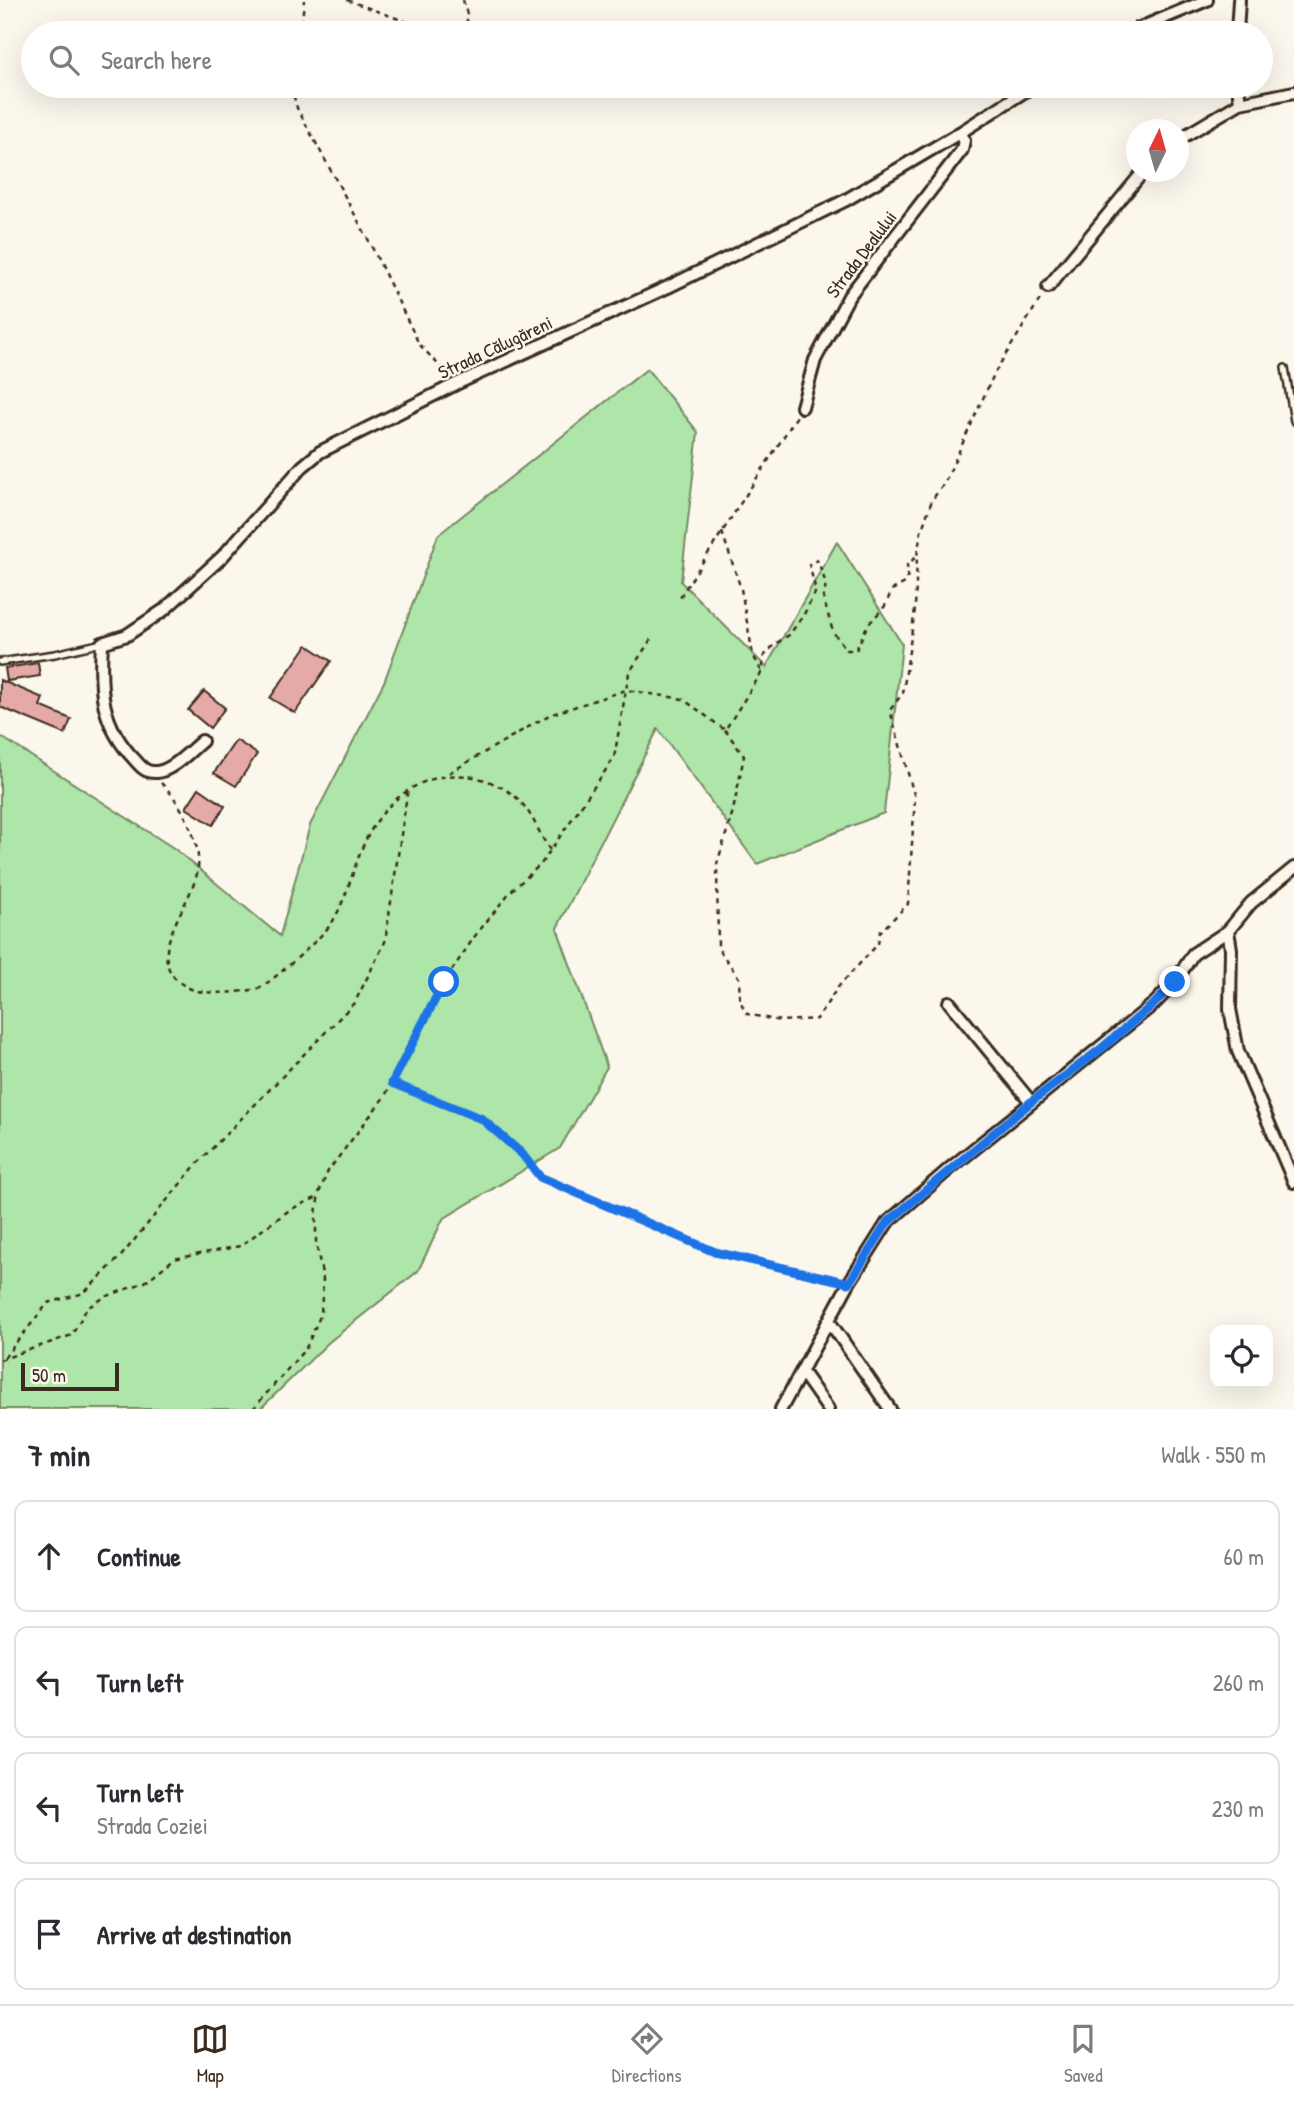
<!DOCTYPE html>
<meta charset="utf-8">
<style>
body{margin:0;font-family:"Patrick Hand",sans-serif;background:#f7f7f7;color:#2b2b33}
.controls{position:absolute;right:21px;bottom:21px;display:grid;overflow:hidden;border-radius:14px;box-shadow:0 7px 28px #0002}
.controls button{width:63px;height:63px;display:grid;place-items:center;padding:0;border:0;border-bottom:2px solid #e1e1e2;background:#fff;color:#2b2b33;font:35px sans-serif}
.compass{position:absolute;left:1126px;top:119px;width:63px;height:63px;border-radius:50%;background:#fff;box-shadow:0 7px 28px #0002;rotate:5deg}
.scale{position:absolute;left:21px;bottom:18px;width:98px;box-sizing:border-box;padding-left:7px;border:4px solid #3b2a1e;border-top:0;font-size:19px;line-height:24px;white-space:nowrap;color:#3b2a1e;-webkit-text-stroke:5px #fbf7ec;paint-order:stroke}
.stop{position:absolute;width:21px;height:21px;margin:-16px;border:5px solid #1a73e8;border-radius:50%;background:#fff}
.stop.end{background:#1a73e8;border-color:#fff;box-shadow:0 2px 7px #0008}
.list{margin:0;padding:0;list-style:none}
h2{display:flex;justify-content:space-between;align-items:center;height:91px;margin:0;padding:0 28px;font-size:30px}
h2 small{font-size:23px;font-weight:400;color:#7c7c81}
.list li{display:grid;grid-template-columns:46px 1fr auto;gap:21px;align-items:center;box-sizing:border-box;height:112px;margin:0 14px 14px;padding:0 14px;border:2px solid #e1e1e2;border-radius:14px}
.list b{display:block;font-size:26px;white-space:nowrap}
.list p{margin:0;font-size:23px;white-space:nowrap;color:#7c7c81}
.list em{font-size:23px;font-style:normal;color:#7c7c81}
.icon{flex:none;width:38px;height:38px;fill:none;stroke:currentColor;stroke-width:2;stroke-linecap:round;stroke-linejoin:round}
.map{position:relative;flex:none;width:1294px;height:1409px;overflow:hidden}
.search{position:absolute;background:#fff;box-shadow:0 7px 28px #0002;left:21px;right:21px;top:21px;height:77px;display:flex;align-items:center;gap:18px;box-sizing:border-box;padding:0 24px;border-radius:38px;color:#7c7c81;font-size:26px}
.sheet{height:595px;background:#fff}
nav{display:flex;justify-content:space-around;align-items:center;box-sizing:border-box;height:98px;border-top:2px solid #e1e1e2;background:#fff;font-size:19px;color:#7c7c81}
nav a{display:grid;justify-items:center;gap:4px}
nav .on{color:#3b2a1e}
.map>svg:first-child{display:block}
.green{fill:#aee5a8;stroke:#748863;stroke-width:2}
.building{fill:#e5aaa8;stroke:#3b2a1e;stroke-width:2}
.lines{fill:none;stroke-linecap:round;stroke-linejoin:round}
.lane-casing{stroke:#3b2a1e;stroke-width:10}
.street-casing{stroke:#3b2a1e;stroke-width:16}
.path{stroke:#3b2a1e;stroke-width:2.5;stroke-dasharray:5 5;stroke-linecap:butt}
.lane{stroke:#fbf7ec;stroke-width:5}
.street{stroke:#fbf7ec;stroke-width:10}
.route{stroke:#1a73e8;stroke-width:9}
.labels{text-anchor:middle;dominant-baseline:central;stroke-width:5;stroke-linejoin:round;paint-order:stroke}
.street-label{font-size:19px;fill:#3b2a1e;stroke:#fbf7ec}
</style>
<div class="map">
<svg width="1294" height="1409" viewBox="0 0 1294 1409">
<rect width="100%" height="100%" fill="#fbf7ec"/>
<filter id="ink" filterUnits="userSpaceOnUse"><feTurbulence type="fractalNoise" baseFrequency=".0143" numOctaves="2"/><feDisplacementMap in="SourceGraphic" scale="14" xChannelSelector="R" yChannelSelector="G"/><feConvolveMatrix kernelMatrix="1 2 1 2 8 2 1 2 1" color-interpolation-filters="sRGB"/></filter>
<g filter="url(#ink)">
<path class="green" d="M 647,369 L 698,432 L 681,582 L 766,667 L 837,542 L 902,644 L 884,813 L 757,864 L 658,729 L 557,928 L 607,1067 L 560,1148 L 443,1219 L 418,1271 L 329,1342 L 260,1409 L 0,1409 L 0,736 L 175,849 L 280,936 L 310,825 L 384,682 L 438,535 Z"/>
<path class="building" d="M 307,645 L 331,661 L 295,713 L 270,698 Z
M 38,663 L 40,676 L 7,681 L 5,668 Z
M 0,680 L 43,698 L 40,706 L 71,719 L 65,734 L 0,707 Z
M 204,691 L 225,708 L 210,728 L 188,710 Z
M 236,740 L 257,754 L 236,786 L 214,773 Z
M 199,788 L 225,806 L 213,825 L 186,808 Z"/>
<g class="lines">
<defs>
<path id="lane" d="M 1285,368 L 1294,421
M 0,662 L 55,654 L 102,643"/>
<path id="street" d="M 1128,33 L 1207,0
M 1237,33 L 1239,0
M 1240,103 L 1294,92
M 1178,140 L 1240,103 L 1238,86
M 1048,287 L 1143,172
M 802,407 L 815,360 L 849,296 L 962,150 L 964,140 L 961,132
M 202,741 C 190,751 173,770 157,772 C 146,773 141,767 135,760 C 101,725 99,690 102,643 L 127,635 L 164,610 L 222,557 L 302,467 L 320,452 L 456,384 L 668,287 L 846,200 L 961,132 L 1033,86
M 1228,931 L 1231,949 L 1230,1009 L 1238,1051 L 1294,1182
M 949,1002 L 1031,1102
M 829,1321 L 890,1409
M 802,1372 L 828,1409
M 781,1409 L 849,1283 L 887,1223 L 948,1170 L 1155,1003 L 1175,982 L 1193,954 L 1228,931 L 1251,903 L 1294,868"/>
</defs>
<use href="#lane" class="lane-casing"/>
<use href="#street" class="street-casing"/>
<path class="path" d="M 347,0 L 415,25 L 430,33
M 301,33 L 304,0
M 462,33 L 468,18 L 463,0
M 291,86 L 297,108 L 368,239 L 419,344 L 449,376
M 722,532 L 741,589 L 753,655 L 762,672
M 680,597 L 797,416
M 725,730 L 744,756 L 733,811 L 717,864 L 718,948 L 739,978 L 740,1001 L 747,1014 L 780,1021 L 817,1019 L 838,987 L 878,944 L 880,932 L 908,904 L 915,798 L 890,710 L 903,693 L 915,609 L 917,556 L 921,532 L 932,500 L 945,482 L 995,372 L 1042,296
M 449,773 L 549,715 L 626,690 L 683,699 L 725,730 L 762,672 L 764,656 L 775,644 L 789,635 L 803,616 L 816,591 L 809,564 L 817,560 C 822,572 829,585 823,597 L 833,632 L 847,650 L 856,650 L 867,626 L 885,606 L 892,590 L 905,583 L 908,575 L 907,565 L 917,556
M 161,783 C 181,801 201,842 198,868 C 194,905 134,963 191,989 C 204,995 245,993 259,988 C 272,982 326,934 333,921 C 351,891 355,853 375,824 C 406,776 463,759 512,794 C 531,808 537,831 550,850
M 392,1082 L 482,1119 L 522,1154 L 540,1177 L 715,1252 L 839,1280
M 4,1358 L 48,1303 L 84,1293 L 122,1255 L 195,1166 L 355,1002 L 385,942 L 408,788
M 0,1360 L 72,1335 L 87,1308 L 105,1297 L 145,1282 L 174,1259 L 240,1246 L 291,1209 L 318,1197
M 253,1409 L 306,1348 L 321,1314 L 323,1279 L 316,1243 L 316,1214 L 319,1193 L 328,1171 L 385,1096 L 444,982 L 475,936 L 510,892 L 541,864 L 614,758 L 629,673 L 653,636"/>
<use href="#lane" class="lane"/>
<use href="#street" class="street"/>
</g>
</g>
<g class="lines" filter="url(#ink)">
<path class="route" d="M 444,982 L 392,1083 L 482,1119 L 522,1154 L 540,1177 L 715,1252 L 849,1283 L 887,1223 L 1031,1102 L 1102,1048 L 1155,1003 L 1175,982"/>
</g>
<g class="labels">
<g class="street-label">
<text transform="translate(861 254) rotate(-53)">Strada Dealului</text>
<text transform="translate(495 347) rotate(-25)">Strada Călugăreni</text>
</g>
</g>
</svg>
<div class="controls">
<button><svg class="icon" aria-label="locate" viewBox="0 0 24 24"><circle cx="12" cy="12" r="6"/><path d="M12 2v4M12 18v4M2 12h4M18 12h4"/></svg></button>
</div>
<svg class="compass" viewBox="-18 -18 36 36"><path d="M0-13l5 13h-10z" fill="#e53935"/><path d="M0 13l5-13h-10z" fill="#7c7c81"/></svg>
<div class="scale">50 m</div>
<div class="stop" style="left:444px;top:982px"></div>
<div class="stop end" style="left:1175px;top:982px"></div>
<div class="search"><svg class="icon" aria-label="search" viewBox="0 0 24 24"><circle cx="10" cy="10" r="6"/><path d="M15 15l6 6"/></svg>Search here</div>
</div>
<section class="sheet">
<h2>7 min<small>Walk · 550 m</small></h2>
<ul class="list">
<li><svg class="icon" aria-label="ahead" viewBox="0 0 24 24"><path d="M12 20V5M6 11l6-6 6 6"/></svg><div><b>Continue</b></div><em>60 m</em></li>
<li><svg class="icon" aria-label="left" viewBox="0 0 24 24"><path d="M17 20v-9H6M10 6l-5 5 5 5"/></svg><div><b>Turn left</b></div><em>260 m</em></li>
<li><svg class="icon" aria-label="left" viewBox="0 0 24 24"><path d="M17 20v-9H6M10 6l-5 5 5 5"/></svg><div><b>Turn left</b><p>Strada Coziei</p></div><em>230 m</em></li>
<li><svg class="icon" aria-label="arrive" viewBox="0 0 24 24"><path d="M6 21V4h12l-3 4 3 4H6"/></svg><div><b>Arrive at destination</b></div></li>
</ul>
</section>
<nav>
<a class="on"><svg class="icon" aria-label="map" viewBox="0 0 24 24"><path d="M3 6l6-2 6 2 6-2v14l-6 2-6-2-6 2zM9 4v14M15 6v14"/></svg>Map</a>
<a><svg class="icon" aria-label="directions" viewBox="0 0 24 24"><path d="M12 3l9 9-9 9-9-9zM9 14v-3h6M13 9l2 2-2 2"/></svg>Directions</a>
<a><svg class="icon" aria-label="saved" viewBox="0 0 24 24"><path d="M7 4h10v16l-5-4-5 4z"/></svg>Saved</a>
</nav>
